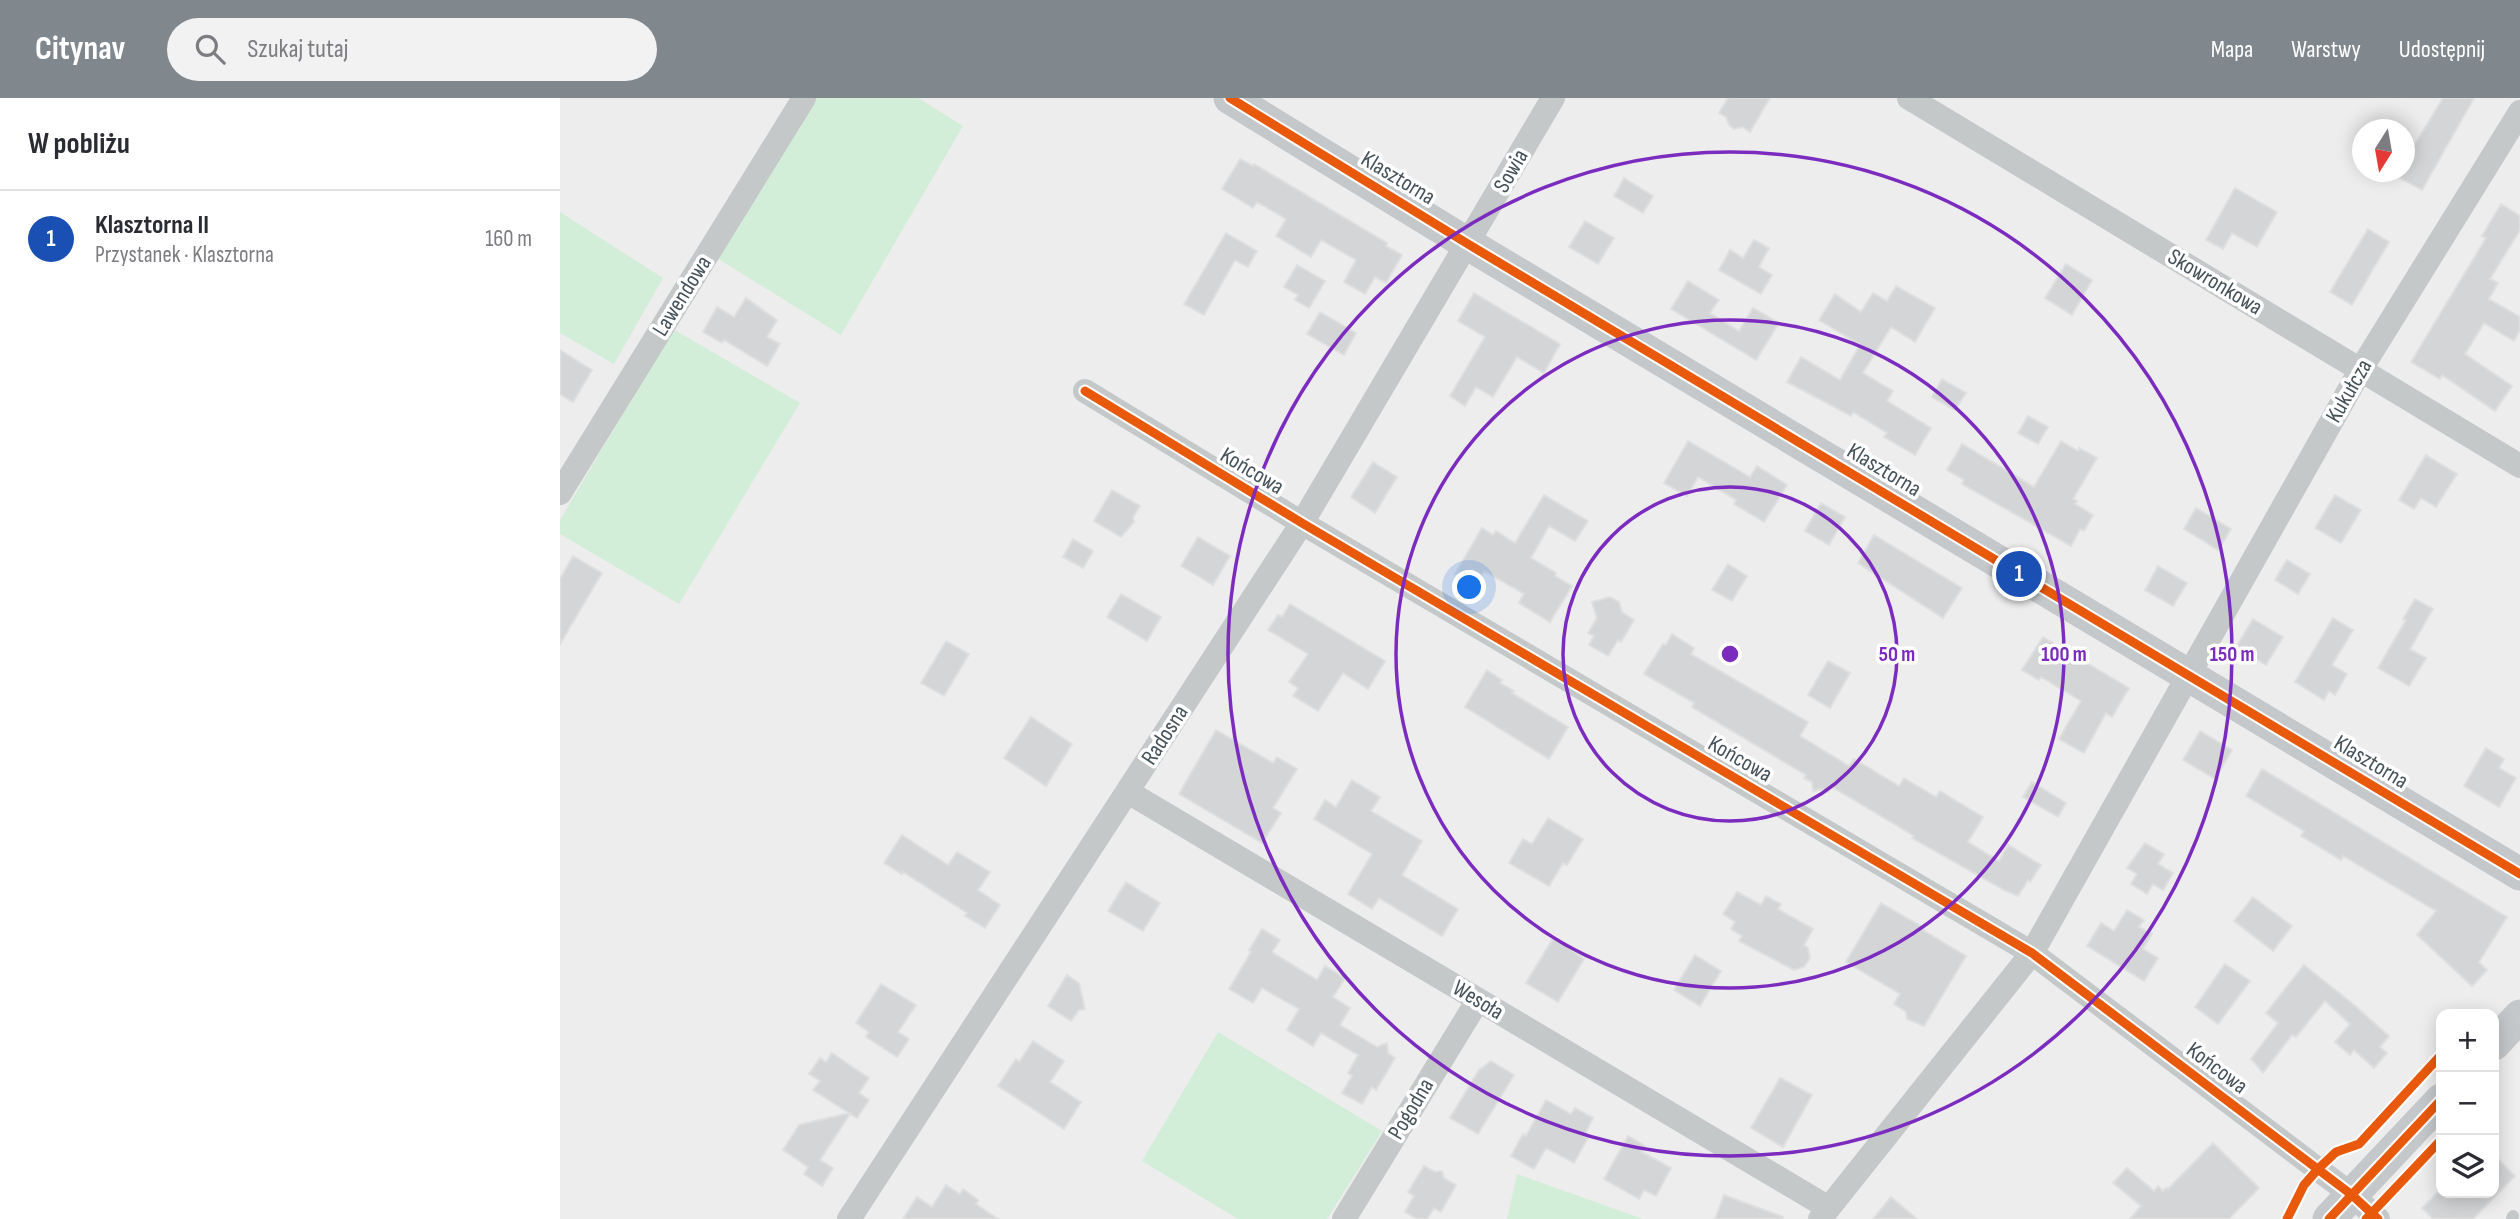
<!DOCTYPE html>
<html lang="pl">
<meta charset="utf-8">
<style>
body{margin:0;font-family:"Sofia Sans Condensed",sans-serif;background:#f2f2f3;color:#2b2b33}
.controls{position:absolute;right:21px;bottom:21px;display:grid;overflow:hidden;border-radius:14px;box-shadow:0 4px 18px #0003}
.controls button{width:63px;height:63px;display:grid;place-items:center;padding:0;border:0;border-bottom:2px solid #e1e1e2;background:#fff;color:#2b2b33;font:35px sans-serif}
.compass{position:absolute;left:1792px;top:21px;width:63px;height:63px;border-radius:50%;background:#fff;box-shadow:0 4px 18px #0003;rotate:191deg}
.you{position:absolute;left:910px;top:490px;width:24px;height:24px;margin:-18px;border:5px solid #fff;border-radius:50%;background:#1a73e8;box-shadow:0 0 0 10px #1a73e833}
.badge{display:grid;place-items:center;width:46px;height:46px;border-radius:50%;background:#80888d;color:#fff;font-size:23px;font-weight:700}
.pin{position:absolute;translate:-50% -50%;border:4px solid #fff;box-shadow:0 2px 7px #0006}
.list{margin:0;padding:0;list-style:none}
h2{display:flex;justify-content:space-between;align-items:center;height:91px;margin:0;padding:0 28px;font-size:30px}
h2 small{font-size:23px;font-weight:400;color:#7c7c81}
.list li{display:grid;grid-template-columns:46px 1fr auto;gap:21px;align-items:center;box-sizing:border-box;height:98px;padding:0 28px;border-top:2px solid #e1e1e2}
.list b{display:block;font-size:26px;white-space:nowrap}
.list p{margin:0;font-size:23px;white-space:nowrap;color:#7c7c81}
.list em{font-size:23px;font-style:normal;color:#7c7c81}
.icon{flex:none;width:38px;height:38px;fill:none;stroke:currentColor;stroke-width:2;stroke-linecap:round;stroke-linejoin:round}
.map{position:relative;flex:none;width:1960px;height:1121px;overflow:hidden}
header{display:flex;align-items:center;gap:42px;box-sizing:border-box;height:98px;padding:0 35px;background:#80888d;color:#fff}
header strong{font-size:33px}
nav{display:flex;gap:38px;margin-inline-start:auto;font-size:24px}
.search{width:490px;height:63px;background:#f2f2f3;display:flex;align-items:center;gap:18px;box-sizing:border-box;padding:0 24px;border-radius:38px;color:#7c7c81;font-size:26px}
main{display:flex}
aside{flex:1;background:#fff}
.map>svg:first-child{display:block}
.green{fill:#d2edd8}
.building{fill:#d4d5d6;stroke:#dfdfe0;stroke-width:2}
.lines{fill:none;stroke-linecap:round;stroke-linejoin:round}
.lane{stroke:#c5c8c9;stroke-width:12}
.street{stroke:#c5c8c9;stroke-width:24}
.secondary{stroke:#c5c8cb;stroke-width:33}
.cycleway-casing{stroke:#fff;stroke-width:13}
.cycleway{stroke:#e8590c;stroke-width:9}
.ring{fill:none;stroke:#7b2cbf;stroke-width:3.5}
.labels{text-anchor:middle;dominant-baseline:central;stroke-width:7;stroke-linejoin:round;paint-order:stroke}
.street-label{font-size:23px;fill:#455259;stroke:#fff}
.centre{fill:#7b2cbf;stroke:#fff;stroke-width:3.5}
.ring-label{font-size:21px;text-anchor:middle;font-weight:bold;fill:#7b2cbf;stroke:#fff;stroke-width:7;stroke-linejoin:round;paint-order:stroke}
</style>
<header>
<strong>Citynav</strong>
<div class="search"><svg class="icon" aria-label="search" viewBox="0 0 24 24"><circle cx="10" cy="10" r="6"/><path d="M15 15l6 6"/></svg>Szukaj tutaj</div>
<nav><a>Mapa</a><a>Warstwy</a><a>Udostępnij</a></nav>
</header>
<main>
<aside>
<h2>W pobliżu<small></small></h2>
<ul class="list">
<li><span class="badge" style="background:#1a4fb4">1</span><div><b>Klasztorna II</b><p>Przystanek · Klasztorna</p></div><em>160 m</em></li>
</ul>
</aside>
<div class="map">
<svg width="1960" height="1121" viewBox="0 0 1960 1121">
<rect width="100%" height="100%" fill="#eeeded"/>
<path class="green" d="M 257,0 L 358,0 L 403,28 L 281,237 L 157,160 Z
M 0,114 L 103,180 L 54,266 L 0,235 Z
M 113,231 L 240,305 L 119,506 L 0,436 L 0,422 Z
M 658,934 L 822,1033 L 767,1121 L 678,1121 L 582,1063 Z
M 957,1076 L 1083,1121 L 947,1121 Z"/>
<path class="building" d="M 1168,0 L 1210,0 L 1190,34 L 1183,29 L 1174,31 L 1169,27 L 1166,19 L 1159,15 Z
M 1883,0 L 1914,0 L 1862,92 L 1836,78 L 1839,74 L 1844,74 L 1844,64 Z
M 680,61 L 693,68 L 694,66 L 827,145 L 826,148 L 842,157 L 826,185 L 815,179 L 805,196 L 784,184 L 796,162 L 761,142 L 751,159 L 716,138 L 726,121 L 697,104 L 693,110 L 662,91 Z
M 1064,80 L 1093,98 L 1083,115 L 1054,98 Z
M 1675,90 L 1717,114 L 1697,149 L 1672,135 L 1663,151 L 1646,142 Z
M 1941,106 L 1960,118 L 1960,132 L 1930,181 L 1938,185 L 1929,201 L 1960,219 L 1960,232 L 1954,243 L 1924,225 L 1905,256 L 1952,288 L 1935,313 L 1882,277 L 1880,281 L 1851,264 L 1926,140 L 1922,138 Z
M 1025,123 L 1054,140 L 1038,166 L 1009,149 Z
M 1808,131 L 1829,144 L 1792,207 L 1770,194 Z
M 666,135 L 697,153 L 688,169 L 675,162 L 644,217 L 624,206 Z
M 1194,142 L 1209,150 L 1199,169 L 1212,177 L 1201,196 L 1159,172 L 1170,152 L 1183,160 Z
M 1506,166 L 1532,182 L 1512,217 L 1485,200 Z
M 737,167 L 765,183 L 749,210 L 735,202 L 738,197 L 724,189 Z
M 1128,183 L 1159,202 L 1150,215 L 1179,233 L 1193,210 L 1219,225 L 1196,262 L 1111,211 Z
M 1336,188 L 1375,210 L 1355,244 L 1331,229 L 1303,275 L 1333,293 L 1327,303 L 1371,330 L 1355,357 L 1324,339 L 1327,335 L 1293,314 L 1291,318 L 1227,284 L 1241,259 L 1280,282 L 1300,247 L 1259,222 L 1275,196 L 1301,214 L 1313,195 L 1327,203 Z
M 914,195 L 1000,246 L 984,275 L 957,259 L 933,299 L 916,289 L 905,308 L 890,298 L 925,239 L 898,223 Z
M 186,200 L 217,222 L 207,239 L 220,246 L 207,268 L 164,242 L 162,245 L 143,234 L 157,209 L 174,219 Z
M 760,214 L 796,235 L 784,257 L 747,236 Z
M 0,252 L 32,272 L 13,304 L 0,296 Z
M 1382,281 L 1406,295 L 1395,312 L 1372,299 Z
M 1468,318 L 1488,329 L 1478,346 L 1458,335 Z
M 1128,343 L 1190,379 L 1197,368 L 1227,387 L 1204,424 L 1174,406 L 1176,402 L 1138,379 L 1127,398 L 1104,385 Z
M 1501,343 L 1518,353 L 1519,350 L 1537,360 L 1513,401 L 1517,403 L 1515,406 L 1533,417 L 1524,433 L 1520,431 L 1511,448 L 1402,386 L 1404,382 L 1387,372 L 1402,346 L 1474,389 Z
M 1866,357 L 1897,376 L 1876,409 L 1861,400 L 1854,411 L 1839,402 Z
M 813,364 L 837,379 L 815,415 L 791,399 Z
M 552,392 L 580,408 L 573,419 L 574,424 L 561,439 L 534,423 Z
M 984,397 L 1028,423 L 1015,443 L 989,428 L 971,460 L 996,475 L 995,478 L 1012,488 L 990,524 L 959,505 L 964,496 L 924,473 L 921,478 L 912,472 L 895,476 L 922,430 L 933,437 L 936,433 L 955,445 Z
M 1775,397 L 1801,412 L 1781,445 L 1755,430 Z
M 1261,405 L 1285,419 L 1269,447 L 1245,433 Z
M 1636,410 L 1671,431 L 1658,452 L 1624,431 Z
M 1314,437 L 1402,490 L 1383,520 L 1298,465 Z
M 638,439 L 670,458 L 653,487 L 621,468 Z
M 513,441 L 533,453 L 523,470 L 503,459 Z
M 13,458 L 42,475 L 0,546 L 0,481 Z
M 1727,462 L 1750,476 L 1738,496 L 1715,482 Z
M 1168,466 L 1187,478 L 1172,503 L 1152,492 Z
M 1598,468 L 1627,485 L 1613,508 L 1585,492 Z
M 561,496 L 601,519 L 587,543 L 547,519 Z
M 1050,499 L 1059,504 L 1062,514 L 1074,522 L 1061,544 L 1058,542 L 1048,558 L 1029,547 L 1034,538 L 1028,535 L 1037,520 L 1032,504 Z
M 1855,501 L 1873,511 L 1850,551 L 1866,560 L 1849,588 L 1818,570 L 1846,522 L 1843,521 Z
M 730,506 L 825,563 L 808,591 L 783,575 L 758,613 L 733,598 L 738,590 L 729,584 L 748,556 L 708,532 L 718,517 L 722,519 Z
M 1773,520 L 1793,532 L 1772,567 L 1787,576 L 1775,597 L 1769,593 L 1764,602 L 1735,584 Z
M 1693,521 L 1723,539 L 1706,567 L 1676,549 Z
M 1112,536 L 1134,550 L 1131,556 L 1248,624 L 1240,638 L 1289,668 L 1294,661 L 1339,688 L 1344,680 L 1376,699 L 1380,693 L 1423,719 L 1408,744 L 1439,763 L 1448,747 L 1481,767 L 1470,784 L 1468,782 L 1458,798 L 1446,793 L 1352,740 L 1354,738 L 1272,689 L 1268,694 L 1262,691 L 1253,693 L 1252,684 L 1244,680 L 1246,677 L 1132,609 L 1134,605 L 1084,576 L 1103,546 L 1106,547 Z
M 1483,539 L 1569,590 L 1552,619 L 1546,615 L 1524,655 L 1499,641 L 1521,603 L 1481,579 L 1479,582 L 1462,572 Z
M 386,543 L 409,556 L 384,598 L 361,585 Z
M 1268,563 L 1290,575 L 1270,610 L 1248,597 Z
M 927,572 L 942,582 L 940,585 L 954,593 L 952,595 L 1008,629 L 989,661 L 905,609 Z
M 471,619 L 512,646 L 486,688 L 444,660 Z
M 656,632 L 713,665 L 717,659 L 737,671 L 713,710 L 721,715 L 702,745 L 619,696 Z
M 1640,633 L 1672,652 L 1655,681 L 1623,662 Z
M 1926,650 L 1944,661 L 1939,670 L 1956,680 L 1939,709 L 1904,688 Z
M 1702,671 L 1947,819 L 1919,864 L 1927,872 L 1912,888 L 1857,837 L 1876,813 L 1783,758 L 1781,762 L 1741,738 L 1744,733 L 1686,698 Z
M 792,682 L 820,699 L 811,713 L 862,743 L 842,777 L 898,811 L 882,838 L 819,800 L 812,811 L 788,796 L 812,756 L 754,721 L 765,702 L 776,709 Z
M 1472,684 L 1506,705 L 1498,719 L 1463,699 Z
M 988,720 L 1023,741 L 1007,767 L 1003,765 L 989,788 L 949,765 L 963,741 L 972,746 Z
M 342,737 L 388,767 L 397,754 L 430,774 L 418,792 L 440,807 L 425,830 L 405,818 L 407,815 L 343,774 L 342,776 L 324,765 Z
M 1585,745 L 1604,756 L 1598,766 L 1613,775 L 1603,792 L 1593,786 L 1587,796 L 1571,786 L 1577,776 L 1567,770 Z
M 566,784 L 600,805 L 583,833 L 548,813 Z
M 1177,794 L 1201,807 L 1206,798 L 1221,806 L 1218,811 L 1253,831 L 1244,847 L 1248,850 L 1250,860 L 1244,869 L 1234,872 L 1179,843 L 1182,838 L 1171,831 L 1175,824 L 1163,816 Z
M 1693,799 L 1732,828 L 1713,853 L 1674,823 Z
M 1321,805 L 1364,830 L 1363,832 L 1406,858 L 1364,928 L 1347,921 L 1346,914 L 1334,906 L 1340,896 L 1286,864 Z
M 1567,812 L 1584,822 L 1579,829 L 1592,836 L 1583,851 L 1598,860 L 1584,883 L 1527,848 L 1541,825 L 1554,833 Z
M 702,831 L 720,842 L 712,854 L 757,882 L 765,868 L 785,880 L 773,899 L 790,910 L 780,927 L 817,949 L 827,945 L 828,955 L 835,960 L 816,992 L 812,989 L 802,1006 L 782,995 L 792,978 L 788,975 L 798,957 L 761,935 L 753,948 L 727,932 L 739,911 L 702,890 L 693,905 L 669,891 L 691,854 L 689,852 Z
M 994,839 L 1024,861 L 998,904 L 966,885 Z
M 1135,857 L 1161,873 L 1140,908 L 1114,892 Z
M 1665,866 L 1690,883 L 1658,926 L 1635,909 Z
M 1744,867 L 1793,906 L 1829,938 L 1820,949 L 1827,955 L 1814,970 L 1794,952 L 1790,957 L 1775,944 L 1790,926 L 1765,903 L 1736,939 L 1732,937 L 1703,975 L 1691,961 L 1718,925 L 1706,915 Z
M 507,877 L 519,885 L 525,911 L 519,912 L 511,923 L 488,908 Z
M 321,886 L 356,907 L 338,934 L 349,941 L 337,959 L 306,939 L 309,934 L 296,925 Z
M 473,943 L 504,963 L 490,984 L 521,1004 L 504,1031 L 438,988 L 456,961 L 459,964 Z
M 272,955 L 309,980 L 299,995 L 309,1002 L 297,1020 L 290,1016 L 260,1062 L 273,1070 L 262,1088 L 244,1076 L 248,1069 L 223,1052 L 239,1027 L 289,1015 L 253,992 L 260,983 L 249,976 L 260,960 L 266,964 Z
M 931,963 L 954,977 L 918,1036 L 890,1020 L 919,972 Z
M 1220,980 L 1252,997 L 1223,1049 L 1191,1030 Z
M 986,1002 L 1011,1016 L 1015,1010 L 1033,1020 L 1024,1038 L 1028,1040 L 1014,1065 L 986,1050 L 974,1071 L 951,1058 L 963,1036 L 966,1038 Z
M 1068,1038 L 1085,1048 L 1082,1054 L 1111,1070 L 1096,1098 L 1084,1092 L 1079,1101 L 1044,1081 Z
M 1653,1045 L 1699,1090 L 1669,1121 L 1570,1121 L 1581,1108 L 1553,1085 L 1567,1070 L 1594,1093 L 1598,1088 L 1603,1093 L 1606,1090 L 1608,1091 Z
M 1934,1057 L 1955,1078 L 1913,1121 L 1873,1121 L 1862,1110 L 1877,1095 L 1934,1095 Z
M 864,1068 L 875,1074 L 882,1073 L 884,1080 L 896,1087 L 881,1114 L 874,1110 L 867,1121 L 857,1121 L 845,1114 L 854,1098 L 848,1094 Z
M 386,1087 L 400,1096 L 403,1091 L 418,1102 L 416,1106 L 438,1121 L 343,1121 L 357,1099 L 372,1109 Z
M 1164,1097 L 1223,1119 L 1222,1121 L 1155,1121 Z
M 1331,1099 L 1357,1121 L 1313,1121 Z"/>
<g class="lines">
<path class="lane" d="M 1952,1121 L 1953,1118"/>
<path class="street" d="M 1349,0 L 1960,368
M 525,293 L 742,425 L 1472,855 L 1792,1097 L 1818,1121
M 0,395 L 244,0
M 568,694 L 1269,1110
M 289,1121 L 742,425 L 993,0
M 784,1121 L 918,902
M 1260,1121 L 1472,855 L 1801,271 L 1960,14"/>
<path class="secondary" d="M 670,0 L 908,146 L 1960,776
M 1934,946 L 1960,918
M 1769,1121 L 1881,1002"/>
<defs>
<path id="cycleway" d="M 670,0 L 908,146 L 1960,776
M 525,293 L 742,425 L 1472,855 L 1792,1097 L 1818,1121
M 1727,1121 L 1744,1087 L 1758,1071 L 1776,1054 L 1799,1046 L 1881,957
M 1769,1121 L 1881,1002
M 1806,1121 L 1881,1042"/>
</defs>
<use href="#cycleway" class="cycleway-casing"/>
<use href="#cycleway" class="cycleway"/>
</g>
<g class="ring">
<circle cx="1170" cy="556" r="167"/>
<circle cx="1170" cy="556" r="334"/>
<circle cx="1170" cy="556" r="502"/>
</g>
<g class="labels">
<g class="street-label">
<text transform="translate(951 73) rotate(-60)">Sowia</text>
<text transform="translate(838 80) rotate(31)">Klasztorna</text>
<text transform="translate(1655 184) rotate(31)">Skowronkowa</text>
<text transform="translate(122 198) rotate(-58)">Lawendowa</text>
<text transform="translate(1789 293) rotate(-60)">Kukułcza</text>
<text transform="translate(1324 372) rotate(31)">Klasztorna</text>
<text transform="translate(692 373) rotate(31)">Końcowa</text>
<text transform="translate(605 637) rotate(-57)">Radosna</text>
<text transform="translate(1180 661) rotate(30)">Końcowa</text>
<text transform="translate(1811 664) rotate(31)">Klasztorna</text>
<text transform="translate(918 902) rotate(31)">Wesoła</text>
<text transform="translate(1657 970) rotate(37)">Końcowa</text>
<text transform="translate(851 1011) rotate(-59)">Pogodna</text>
</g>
</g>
<circle cx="1170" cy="556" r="10" class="centre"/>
<g class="ring-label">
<text x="1337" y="563">50 m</text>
<text x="1504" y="563">100 m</text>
<text x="1672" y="563">150 m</text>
</g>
</svg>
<div class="controls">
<button>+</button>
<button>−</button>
<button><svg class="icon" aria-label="layers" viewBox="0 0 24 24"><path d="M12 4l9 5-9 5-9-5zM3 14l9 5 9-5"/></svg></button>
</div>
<svg class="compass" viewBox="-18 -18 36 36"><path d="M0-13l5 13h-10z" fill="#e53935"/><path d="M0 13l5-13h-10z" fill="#7c7c81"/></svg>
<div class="you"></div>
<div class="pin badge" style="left:1459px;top:476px;background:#1a4fb4">1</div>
</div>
</main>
